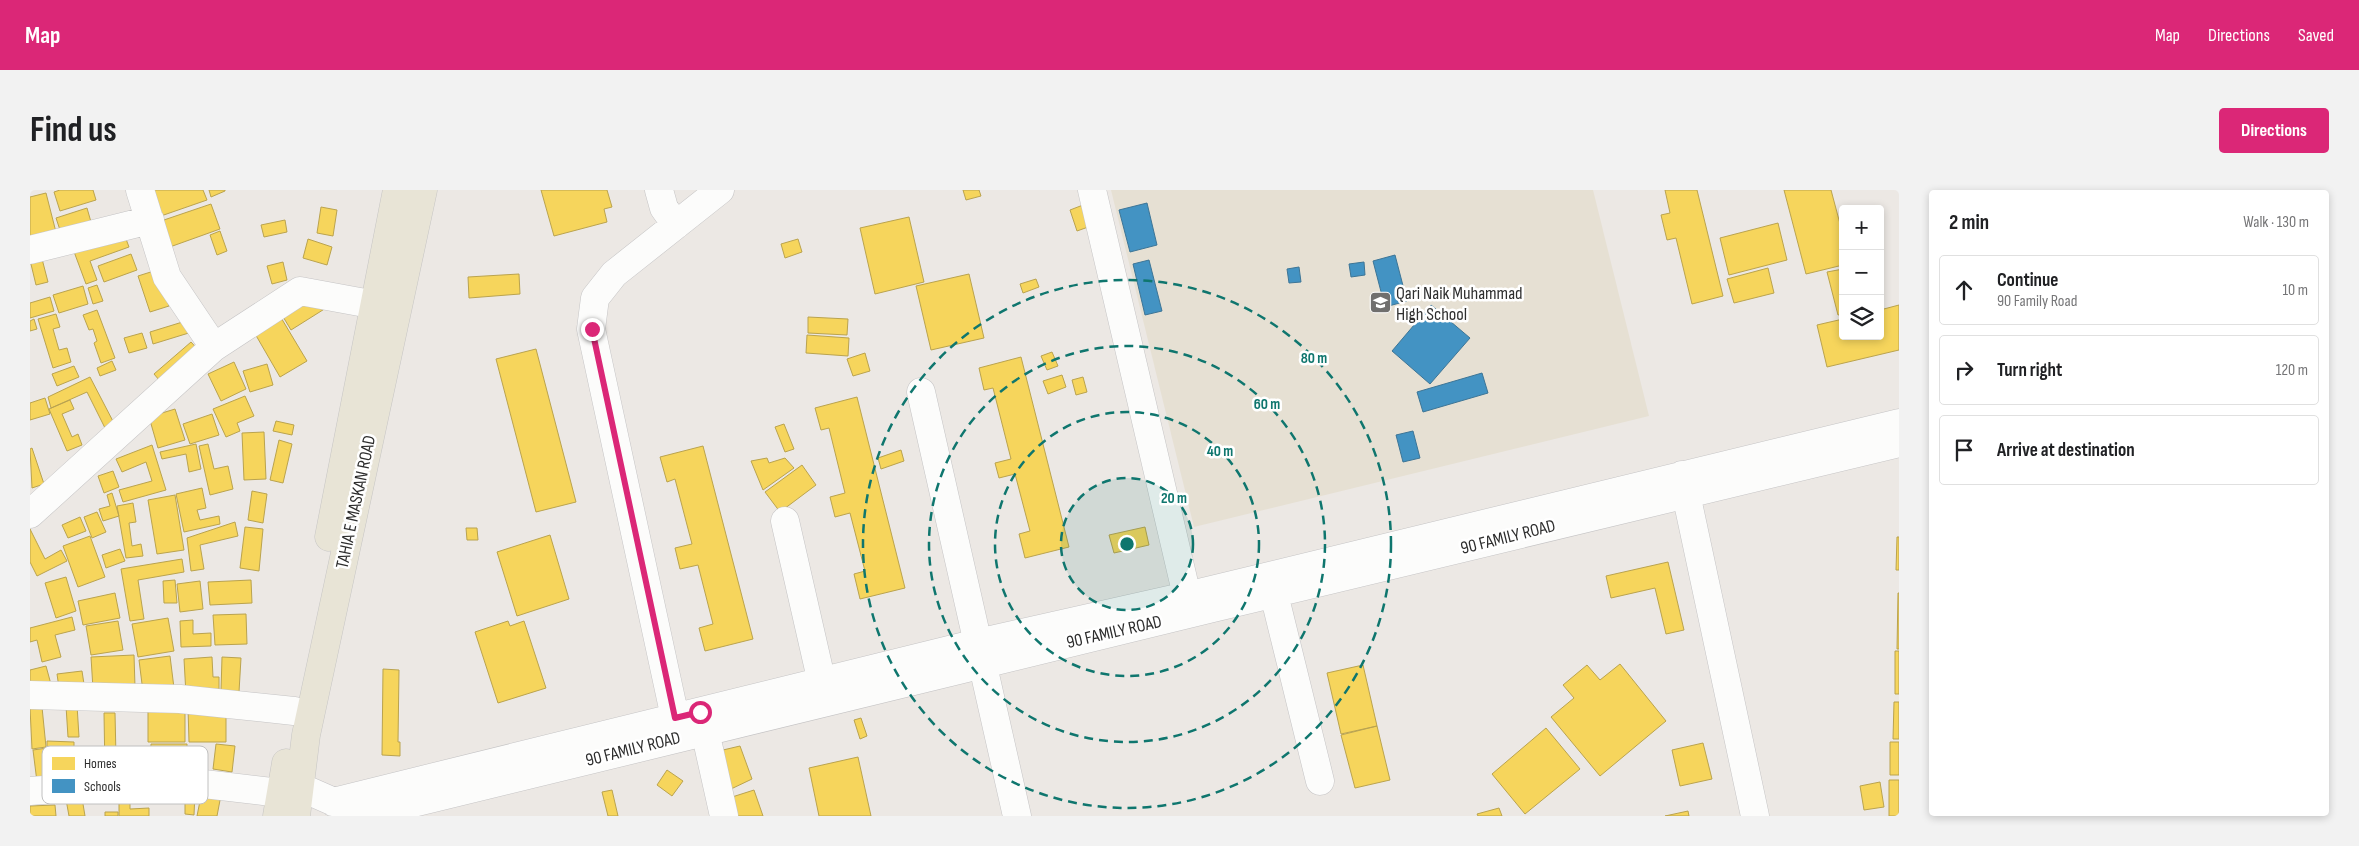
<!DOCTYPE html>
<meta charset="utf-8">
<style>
body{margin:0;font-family:"Sofia Sans Condensed",sans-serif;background:#f2f2f2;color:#202124}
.controls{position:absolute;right:15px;top:15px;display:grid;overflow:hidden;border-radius:5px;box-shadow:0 2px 8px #0003}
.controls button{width:45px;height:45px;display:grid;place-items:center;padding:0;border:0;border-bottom:1px solid #e0e0e0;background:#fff;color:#202124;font:25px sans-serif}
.stop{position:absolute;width:15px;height:15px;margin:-11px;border:4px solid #db2777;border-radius:50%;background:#fff}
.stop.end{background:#db2777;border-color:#fff;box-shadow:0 1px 5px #0008}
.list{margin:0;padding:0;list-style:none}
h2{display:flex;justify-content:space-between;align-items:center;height:65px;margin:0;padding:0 20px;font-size:21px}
h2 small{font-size:16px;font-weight:400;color:#757577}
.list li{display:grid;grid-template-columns:32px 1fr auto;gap:15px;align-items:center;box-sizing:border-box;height:70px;margin:0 10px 10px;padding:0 10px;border:1px solid #e0e0e0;border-radius:5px}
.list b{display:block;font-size:19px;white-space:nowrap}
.list p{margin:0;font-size:16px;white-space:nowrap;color:#757577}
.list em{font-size:16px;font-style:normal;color:#757577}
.icon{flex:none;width:28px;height:28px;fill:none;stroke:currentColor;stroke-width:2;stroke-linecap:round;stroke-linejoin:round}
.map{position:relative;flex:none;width:1869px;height:626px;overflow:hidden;border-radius:5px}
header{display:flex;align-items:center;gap:30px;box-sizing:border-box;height:70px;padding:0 25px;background:#db2777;color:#fff}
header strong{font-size:24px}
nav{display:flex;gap:28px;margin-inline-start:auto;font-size:18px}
.intro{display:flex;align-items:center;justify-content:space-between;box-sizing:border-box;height:120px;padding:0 30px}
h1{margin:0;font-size:35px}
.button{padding:12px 22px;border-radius:5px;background:#db2777;color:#fff;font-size:18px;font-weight:700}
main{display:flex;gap:30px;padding:0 30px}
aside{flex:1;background:#fff;border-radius:5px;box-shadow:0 2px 8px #0003}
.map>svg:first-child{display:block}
.education{fill:#e6e0d3}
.homes{fill:#f6d55c;stroke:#baa34e}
.schools{fill:#4393c3;stroke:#3d7596}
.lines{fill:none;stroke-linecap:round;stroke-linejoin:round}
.minor-casing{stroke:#c5c4c5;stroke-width:29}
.major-casing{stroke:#c6c5c4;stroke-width:29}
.minor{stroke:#fcfcfb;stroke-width:28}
.major{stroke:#e8e4d6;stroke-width:28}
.route{stroke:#db2777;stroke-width:6}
.ring{fill:none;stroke:#0f766e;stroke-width:2.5;stroke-dasharray:9 6}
.labels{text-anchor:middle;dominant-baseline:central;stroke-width:5;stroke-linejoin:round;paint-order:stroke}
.poi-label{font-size:18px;fill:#2e2e2e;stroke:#fff;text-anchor:start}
.street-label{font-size:18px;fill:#2e2e2e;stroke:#fff}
.key{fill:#fff;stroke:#c0c0c0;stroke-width:1}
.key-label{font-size:14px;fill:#2e2e2e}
.centre{fill:#0f766e;stroke:#fff;stroke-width:2.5}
.ring-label{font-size:15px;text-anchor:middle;font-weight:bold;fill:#0f766e;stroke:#fff;stroke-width:5;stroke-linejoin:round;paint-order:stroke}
</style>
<header>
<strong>Map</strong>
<nav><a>Map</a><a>Directions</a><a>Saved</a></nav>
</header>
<div class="intro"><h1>Find us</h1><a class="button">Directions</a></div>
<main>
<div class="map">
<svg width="1869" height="626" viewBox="0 0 1869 626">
<rect width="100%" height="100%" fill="#ece8e4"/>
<path class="education" d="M 1081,0 L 1563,0 L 1619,226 L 1164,337 Z"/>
<path class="homes" d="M 30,0 L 63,0 L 66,10 L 30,21 L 24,2 Z
M 119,0 L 173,0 L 177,10 L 128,27 Z
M 179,0 L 195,0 L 195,1 L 181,7 Z
M 511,0 L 577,0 L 582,17 L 574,19 L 577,32 L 524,46 Z
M 933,0 L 949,0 L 951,6 L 936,10 Z
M 1635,0 L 1667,0 L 1693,106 L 1662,114 L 1646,48 L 1637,50 L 1631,25 L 1640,23 Z
M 1754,0 L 1801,0 L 1813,45 L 1813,75 L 1776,84 Z
M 16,3 L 28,50 L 0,57 L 0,7 Z
M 181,14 L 190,39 L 137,58 L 128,32 Z
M 1053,15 L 1061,36 L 1047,41 L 1040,20 Z
M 291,17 L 307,20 L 303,46 L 287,43 Z
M 57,18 L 63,39 L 33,49 L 26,28 Z
M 879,27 L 894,92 L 845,104 L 830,38 Z
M 255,30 L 257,42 L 234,47 L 231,35 Z
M 1748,33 L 1757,70 L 1699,85 L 1690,48 Z
M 93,41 L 99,57 L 60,71 L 67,90 L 56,94 L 43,59 Z
M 190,41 L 197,61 L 187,65 L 180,45 Z
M 278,49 L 302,57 L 297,75 L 273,68 Z
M 768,49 L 772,62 L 755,68 L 751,54 Z
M 101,64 L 107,80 L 74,92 L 68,76 Z
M 11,65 L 18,92 L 6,95 L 0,70 Z
M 253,72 L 257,90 L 242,94 L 237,76 Z
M 1738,78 L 1744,103 L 1704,113 L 1697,89 Z
M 1813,79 L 1813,124 L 1808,125 L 1797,82 Z
M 127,80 L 139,116 L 120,122 L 108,86 Z
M 489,84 L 490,104 L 439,108 L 438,87 Z
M 939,84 L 954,148 L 901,160 L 886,96 Z
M 1006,89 L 1009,97 L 993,103 L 990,94 Z
M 67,95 L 73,111 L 63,114 L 58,98 Z
M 53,96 L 58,114 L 29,123 L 23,105 Z
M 287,104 L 296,118 L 261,140 L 252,125 Z
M 20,107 L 24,121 L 0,128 L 0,113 Z
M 1869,115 L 1869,160 L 1797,177 L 1787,135 L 1813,129 L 1813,146 L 1850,146 L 1850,120 Z
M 67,120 L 85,168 L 71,173 L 64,153 L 67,151 L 63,139 L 59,140 L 53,125 Z
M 26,124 L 30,137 L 23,139 L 29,160 L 37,158 L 41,172 L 23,178 L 8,129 Z
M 250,126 L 277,171 L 250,187 L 224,142 Z
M 778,127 L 818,129 L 817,145 L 778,143 Z
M 4,129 L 7,139 L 0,141 L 0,131 Z
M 159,130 L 162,142 L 123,154 L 120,142 Z
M 112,143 L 117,158 L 99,163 L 94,148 Z
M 777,145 L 819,148 L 818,166 L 776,163 Z
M 161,152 L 172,164 L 135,197 L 124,184 Z
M 506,159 L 546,312 L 506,322 L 466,169 Z
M 1022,162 L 1028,176 L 1017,180 L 1011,166 Z
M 835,163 L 840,181 L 823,186 L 817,169 Z
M 991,167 L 1039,357 L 995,368 L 989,344 L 1000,341 L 985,284 L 969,288 L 965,273 L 981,269 L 963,198 L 954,200 L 949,178 Z
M 82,171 L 86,180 L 70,186 L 67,178 Z
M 204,172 L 216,199 L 191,211 L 178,184 Z
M 237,174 L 243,195 L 220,202 L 213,181 Z
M 44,176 L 49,187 L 27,196 L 22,184 Z
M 1032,185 L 1036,197 L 1018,204 L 1013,191 Z
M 60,187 L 86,237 L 77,242 L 57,202 L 21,218 L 18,207 Z
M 1053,187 L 1057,202 L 1046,205 L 1042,190 Z
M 215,206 L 224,226 L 207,233 L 210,241 L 196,247 L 183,219 Z
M 827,207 L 875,398 L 830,409 L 824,384 L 835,381 L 820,323 L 805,327 L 800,307 L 815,303 L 799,238 L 791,240 L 785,218 Z
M 15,208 L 20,224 L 0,230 L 0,213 Z
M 40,210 L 44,219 L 32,224 L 42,247 L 48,244 L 52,255 L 37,261 L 19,219 Z
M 145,219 L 155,250 L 128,258 L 119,227 Z
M 182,224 L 189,245 L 160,254 L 153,234 Z
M 246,231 L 264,235 L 262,245 L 243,241 Z
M 754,234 L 764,259 L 755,262 L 745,237 Z
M 234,242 L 236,289 L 214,290 L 212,243 Z
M 249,250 L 262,254 L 253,293 L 240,290 Z
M 166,254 L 171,279 L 159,282 L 156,264 L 132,269 L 130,262 Z
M 178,254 L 184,279 L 198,276 L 203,299 L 180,305 L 169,256 Z
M 122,255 L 136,300 L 93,312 L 89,300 L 122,291 L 116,272 L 92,282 L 86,269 Z
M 673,256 L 723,449 L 675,461 L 669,438 L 683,434 L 668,375 L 650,379 L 645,358 L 662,354 L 645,289 L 637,292 L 630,267 Z
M 2,258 L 14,294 L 2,298 L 0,259 Z
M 871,260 L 874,271 L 851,279 L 848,268 Z
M 737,268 L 739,273 L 755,268 L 764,278 L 733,300 L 721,271 Z
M 772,275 L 786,295 L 750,322 L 735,302 Z
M 83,281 L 89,297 L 74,303 L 68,286 Z
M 172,298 L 176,318 L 167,320 L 170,330 L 189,326 L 190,334 L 154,342 L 146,304 Z
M 222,301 L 237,304 L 233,333 L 218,330 Z
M 82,303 L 89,326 L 73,331 L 69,319 L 80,316 L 77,305 Z
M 145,305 L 154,360 L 127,364 L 118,310 Z
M 103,313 L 106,332 L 99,333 L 102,356 L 111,354 L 113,366 L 96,368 L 87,316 Z
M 67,322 L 76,342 L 62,348 L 54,327 Z
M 50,327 L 56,341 L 38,348 L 32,335 Z
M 205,332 L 208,346 L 170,355 L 174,379 L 161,381 L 157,348 Z
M 215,337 L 233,339 L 229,381 L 210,378 Z
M 1115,337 L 1119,355 L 1084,363 L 1079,345 Z
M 436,338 L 447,338 L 448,350 L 437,350 Z
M 0,339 L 15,369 L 31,360 L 37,371 L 7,386 L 0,372 Z
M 520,345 L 539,409 L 487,426 L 467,362 Z
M 60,346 L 75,387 L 48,397 L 33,356 Z
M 1867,347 L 1869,347 L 1869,380 L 1866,380 Z
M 90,359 L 95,371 L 76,378 L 72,365 Z
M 152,369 L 154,382 L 108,390 L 114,429 L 100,431 L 91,379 Z
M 1638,372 L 1654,440 L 1636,444 L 1625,398 L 1581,408 L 1576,386 Z
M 36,387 L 46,421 L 26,428 L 15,393 Z
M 145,390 L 147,413 L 134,413 L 133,391 Z
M 221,390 L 222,413 L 180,415 L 178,392 Z
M 170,391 L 173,419 L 150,422 L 147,394 Z
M 85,403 L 90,428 L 53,435 L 48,411 Z
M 1868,403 L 1869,403 L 1869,459 L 1867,459 Z
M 216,424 L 217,454 L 185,455 L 183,425 Z
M 42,427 L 45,440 L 25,445 L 31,467 L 12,472 L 7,450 L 0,452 L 0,438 Z
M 138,428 L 144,461 L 108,467 L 102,434 Z
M 163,430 L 163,444 L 181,443 L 181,456 L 151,457 L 150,431 Z
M 88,431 L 93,460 L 61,465 L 56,436 Z
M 478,431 L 480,436 L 494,431 L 516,498 L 468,513 L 445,442 Z
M 1865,461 L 1869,461 L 1869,504 L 1865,504 Z
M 104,465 L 105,497 L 63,499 L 61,467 Z
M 140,466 L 144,498 L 113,502 L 109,470 Z
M 182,467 L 183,487 L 189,487 L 189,504 L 156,505 L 154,469 Z
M 192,467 L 211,468 L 209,502 L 191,501 Z
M 1590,474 L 1636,531 L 1570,586 L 1521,527 L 1544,508 L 1533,495 L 1557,475 L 1570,490 Z
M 1333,475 L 1347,536 L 1311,544 L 1297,483 Z
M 16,476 L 22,498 L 0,502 L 0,480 Z
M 353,479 L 369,480 L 368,552 L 370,552 L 370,566 L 352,565 Z
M 52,481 L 54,494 L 29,498 L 27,484 Z
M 1864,512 L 1869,512 L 1869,549 L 1863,549 Z
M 47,515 L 49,547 L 38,547 L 36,516 Z
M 12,517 L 16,557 L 2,559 L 0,518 Z
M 118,517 L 155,517 L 155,552 L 118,552 Z
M 158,518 L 196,518 L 196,552 L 159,552 Z
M 74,523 L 85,523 L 86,567 L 104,566 L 104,583 L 75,583 Z
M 831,528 L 837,546 L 830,549 L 824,530 Z
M 1347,536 L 1360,590 L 1325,598 L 1311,545 Z
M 1516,538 L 1550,579 L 1495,624 L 1462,584 Z
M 17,551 L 44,552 L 44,588 L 7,592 L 3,560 L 17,558 Z
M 1860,552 L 1869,552 L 1869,585 L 1860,585 Z
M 1673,553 L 1682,589 L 1650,596 L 1642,560 Z
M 121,554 L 157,554 L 157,589 L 120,588 Z
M 186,554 L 205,556 L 202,582 L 183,579 Z
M 710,556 L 722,589 L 701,599 L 693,560 Z
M 828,567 L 841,626 L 789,626 L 779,578 Z
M 637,580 L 653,591 L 642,606 L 627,595 Z
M 1859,590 L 1869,590 L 1869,626 L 1859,626 Z
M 1850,592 L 1854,617 L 1834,620 L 1830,596 Z
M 582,600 L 588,626 L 578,626 L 572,602 Z
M 724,600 L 733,626 L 705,626 L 699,608 Z
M 172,601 L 191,605 L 187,626 L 167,626 Z
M 51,602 L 55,626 L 39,626 L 35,604 Z
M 89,602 L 100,602 L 100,619 L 119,618 L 119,626 L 89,626 Z
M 155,603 L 165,603 L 164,625 L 155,624 Z
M 25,615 L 26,626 L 0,626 L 0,616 Z
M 1469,618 L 1472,626 L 1448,626 L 1447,624 Z
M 1658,621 L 1659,626 L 1635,626 Z
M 75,622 L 88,622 L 88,626 L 75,626 Z"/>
<path class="schools" d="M 1117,13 L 1127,55 L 1100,62 L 1089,20 Z
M 1365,65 L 1377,111 L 1355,117 L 1343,71 Z
M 1119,70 L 1132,121 L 1115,125 L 1103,74 Z
M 1334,72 L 1335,85 L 1321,87 L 1319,74 Z
M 1269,77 L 1271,92 L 1259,93 L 1257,79 Z
M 1401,115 L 1440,148 L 1400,194 L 1362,161 Z
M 1452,183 L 1458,203 L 1393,222 L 1387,202 Z
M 1383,241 L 1390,268 L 1373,272 L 1366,245 Z"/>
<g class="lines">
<defs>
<path id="minor" d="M 110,0 L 137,87 L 184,157
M 629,0 L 634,18 L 646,35
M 1062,0 L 1161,423
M 0,60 L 120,30
M 891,202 L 987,626
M 1652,285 L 1725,626
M 0,324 L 184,157 L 270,101 L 346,115
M 755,331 L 792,493
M 1244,404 L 1290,591
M 0,505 L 150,509 L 264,521
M 675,541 L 694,626
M 649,546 L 561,139 L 565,108 L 584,84 L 690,0
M 254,590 L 327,622 L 342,623 C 850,498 1360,375 1869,253
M 0,601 L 140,590 L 250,603
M 303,612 L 947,453 L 1157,406 L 1869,233"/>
<path id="major" d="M 299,347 L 367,0
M 247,626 L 256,573
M 266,626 L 276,545 L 393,0"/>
</defs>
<use href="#minor" class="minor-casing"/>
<use href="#major" class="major-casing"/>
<use href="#minor" class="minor"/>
<use href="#major" class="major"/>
</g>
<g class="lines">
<path class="route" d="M 562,139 L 645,528 L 670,522"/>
</g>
<circle cx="1097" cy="354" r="66" fill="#0f766e" fill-opacity=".12"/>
<g class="ring">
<circle cx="1097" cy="354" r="66"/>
<circle cx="1097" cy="354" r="132"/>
<circle cx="1097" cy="354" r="198"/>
<circle cx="1097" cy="354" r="264"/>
</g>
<defs>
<symbol id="school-square" viewBox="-11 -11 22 22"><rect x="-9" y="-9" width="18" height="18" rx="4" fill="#706f6e" stroke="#fff"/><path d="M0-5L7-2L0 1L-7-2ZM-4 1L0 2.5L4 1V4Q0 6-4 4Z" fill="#fff"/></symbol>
</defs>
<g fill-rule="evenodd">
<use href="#school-square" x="1338" y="100" width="25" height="25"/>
</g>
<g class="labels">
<g class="poi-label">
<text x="1366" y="103">Qari Naik Muhammad<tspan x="1366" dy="21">High School</tspan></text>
</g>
<g class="street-label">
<text transform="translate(326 312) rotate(-78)">TAHIA E MASKAN ROAD</text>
<text transform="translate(1478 347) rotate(-14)">90 FAMILY ROAD</text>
<text transform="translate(1084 442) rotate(-13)">90 FAMILY ROAD</text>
<text transform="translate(603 559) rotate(-14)">90 FAMILY ROAD</text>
</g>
</g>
<rect x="12" y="556" width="166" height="58" rx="8" class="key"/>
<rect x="22" y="567" width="23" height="13" fill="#f6d55c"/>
<rect x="22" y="589" width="23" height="14" fill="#4393c3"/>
<g class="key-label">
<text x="54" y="578">Homes</text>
<text x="54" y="601">Schools</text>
</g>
<circle cx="1097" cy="354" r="8" class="centre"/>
<g class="ring-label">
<text x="1284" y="173">80 m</text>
<text x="1237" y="219">60 m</text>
<text x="1190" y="266">40 m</text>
<text x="1144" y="313">20 m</text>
</g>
</svg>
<div class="controls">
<button>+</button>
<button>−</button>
<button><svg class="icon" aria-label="layers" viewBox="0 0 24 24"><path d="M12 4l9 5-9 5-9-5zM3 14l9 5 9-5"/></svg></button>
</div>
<div class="stop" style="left:670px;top:522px"></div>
<div class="stop end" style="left:562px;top:139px"></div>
</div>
<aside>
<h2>2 min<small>Walk · 130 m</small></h2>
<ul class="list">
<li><svg class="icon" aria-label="ahead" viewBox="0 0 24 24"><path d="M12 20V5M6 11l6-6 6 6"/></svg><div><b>Continue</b><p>90 Family Road</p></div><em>10 m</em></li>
<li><svg class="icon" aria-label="right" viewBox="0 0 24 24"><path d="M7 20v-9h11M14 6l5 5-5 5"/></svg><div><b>Turn right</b></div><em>120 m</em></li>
<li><svg class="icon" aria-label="arrive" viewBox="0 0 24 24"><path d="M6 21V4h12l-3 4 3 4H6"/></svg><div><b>Arrive at destination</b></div></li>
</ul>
</aside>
</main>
